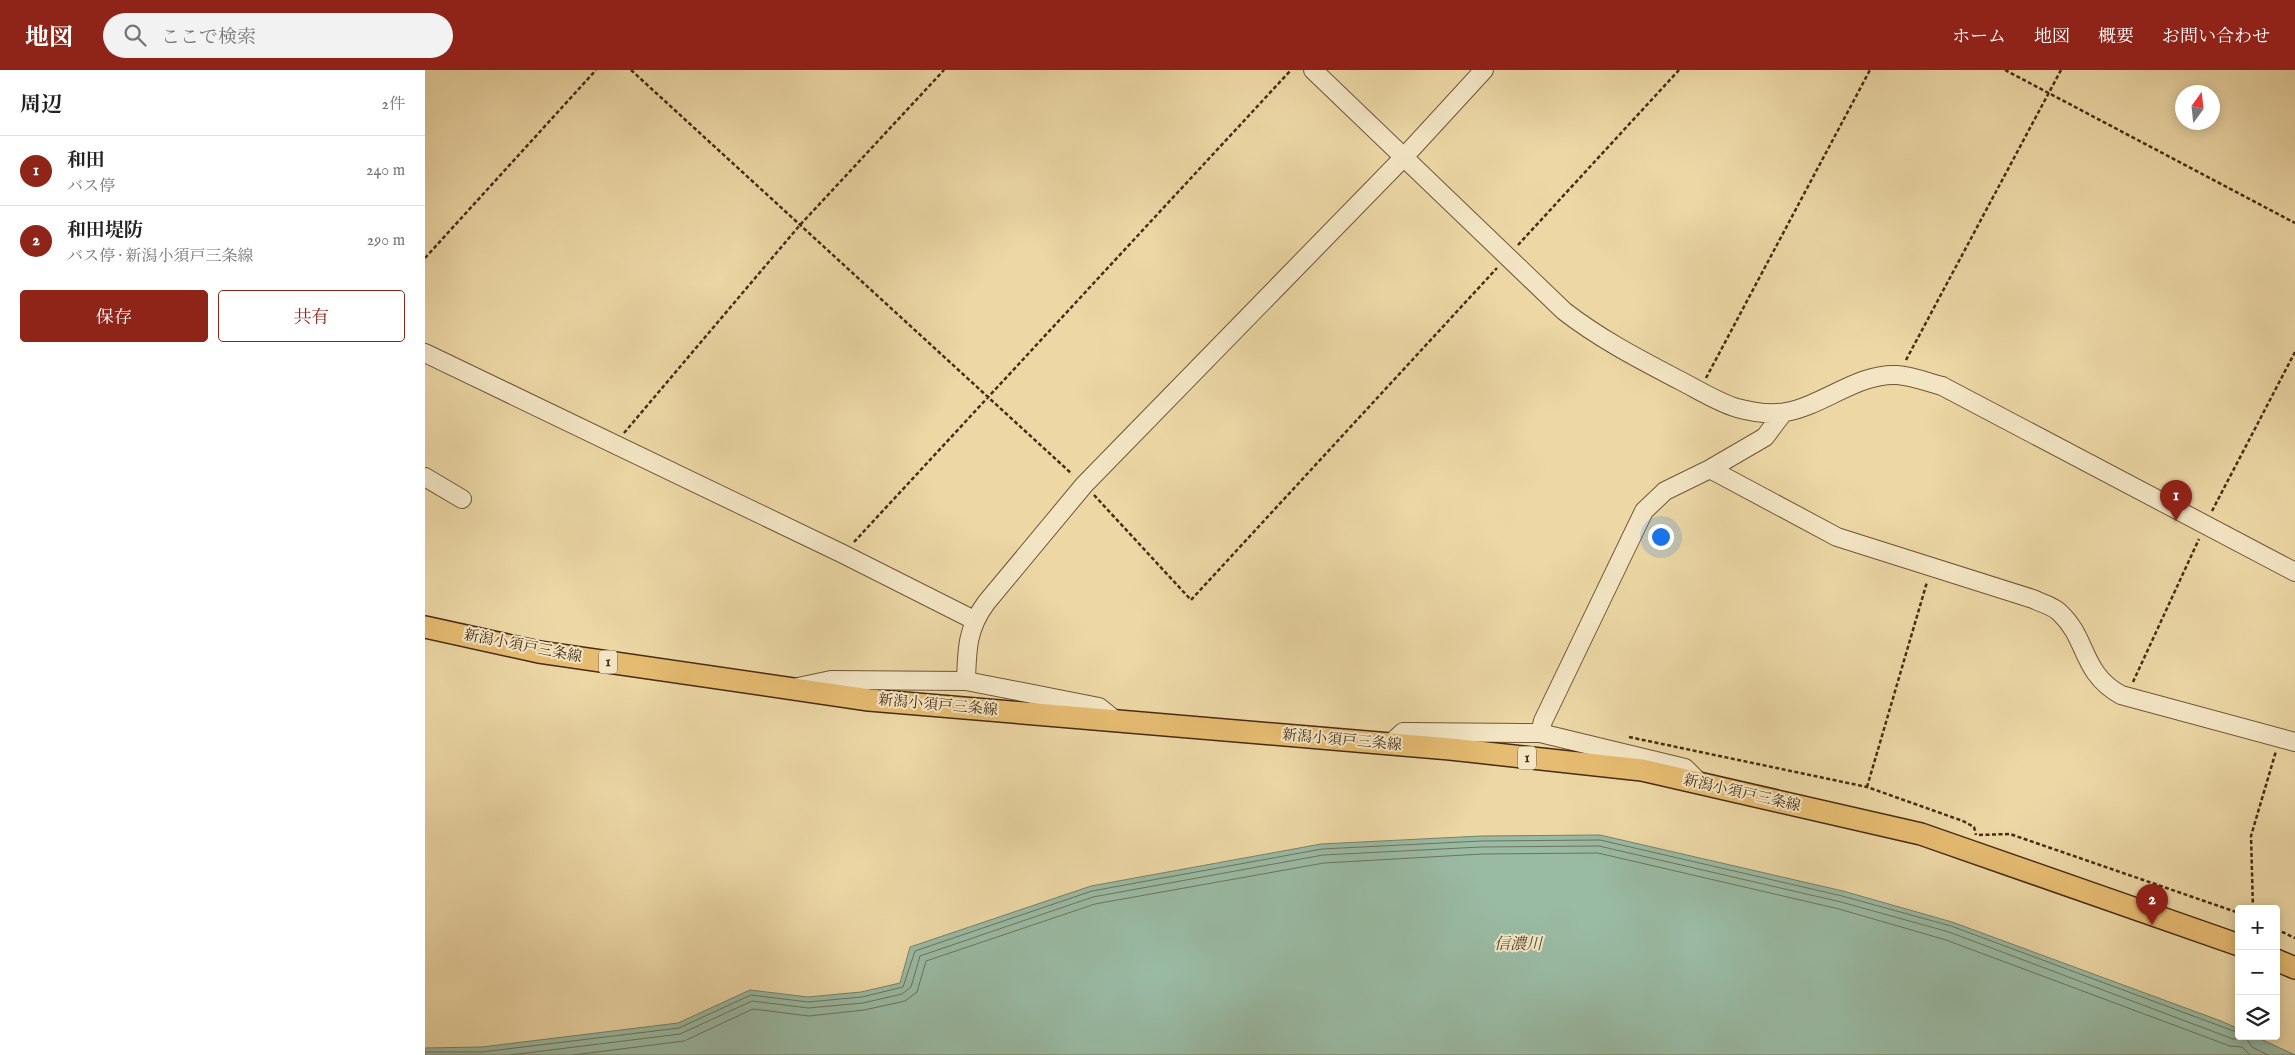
<!DOCTYPE html>
<html lang="ja">
<meta charset="utf-8">
<style>
body{margin:0;font-family:"IM FELL English","Noto Serif JP",serif;background:#f2f2f2;color:#222}
.controls{position:absolute;right:15px;bottom:15px;display:grid;overflow:hidden;border-radius:5px;box-shadow:0 2px 12px #0003}
.controls button{width:45px;height:45px;display:grid;place-items:center;padding:0;border:0;border-bottom:1px solid #e0e0e0;background:#fff;color:#222;font:25px sans-serif}
.compass{position:absolute;left:1750px;top:15px;width:45px;height:45px;border-radius:50%;background:#fff;box-shadow:0 2px 12px #0003;rotate:15deg}
.you{position:absolute;left:1235px;top:466px;width:18px;height:18px;margin:-12px;border:4px solid #fff;border-radius:50%;background:#1a73e8;box-shadow:0 0 0 8px #1a73e833}
.badge{display:grid;place-items:center;width:32px;height:32px;border-radius:50%;background:#8f2418;color:#fff;font-size:16px;font-weight:700}
.pin{position:absolute;translate:-50% -41px;filter:drop-shadow(0 1px 2px #0008)}
.pin::after{content:'';position:absolute;top:26px;width:18px;height:15px;background:inherit;clip-path:polygon(0 0,100% 0,50% 100%)}
.list{margin:0;padding:0;list-style:none}
h2{display:flex;justify-content:space-between;align-items:center;height:65px;margin:0;padding:0 20px;font-size:21px}
h2 small{font-size:16px;font-weight:400;color:#767676}
.list li{display:grid;grid-template-columns:32px 1fr auto;gap:15px;align-items:center;box-sizing:border-box;height:70px;padding:0 20px;border-top:1px solid #e0e0e0}
.list b{display:block;font-size:19px;white-space:nowrap}
.list p{margin:0;font-size:16px;white-space:nowrap;color:#767676}
.list em{font-size:16px;font-style:normal;color:#767676}
.actions{display:flex;gap:10px;padding:15px 20px}
.actions a{flex:1;padding:11px 0;border:1px solid #8f2418;border-radius:5px;text-align:center;font-size:18px;color:#8f2418}
.actions .main{background:#8f2418;color:#fff}
.icon{flex:none;width:28px;height:28px;fill:none;stroke:currentColor;stroke-width:2;stroke-linecap:round;stroke-linejoin:round}
.map{position:relative;flex:none;width:1870px;height:985px;overflow:hidden}
header{display:flex;align-items:center;gap:30px;box-sizing:border-box;height:70px;padding:0 25px;background:#8f2418;color:#fff}
header strong{font-size:24px}
nav{display:flex;gap:28px;margin-inline-start:auto;font-size:18px}
.search{width:350px;height:45px;background:#f2f2f2;display:flex;align-items:center;gap:12px;box-sizing:border-box;padding:0 18px;border-radius:28px;color:#767676;font-size:19px}
main{display:flex}
aside{flex:1;background:#fff}
.map>svg:first-child{display:block}
.water{fill:#99baa3;stroke:#78816a}
.lines{fill:none;stroke-linecap:round;stroke-linejoin:round}
.shore{stroke:#70725c;stroke-width:1}
.minor-casing{stroke:#705638;stroke-width:20}
.major-casing{stroke:#472b14;stroke-width:24}
.path{stroke:#472b14;stroke-width:2.5;stroke-dasharray:4 2.5;stroke-linecap:butt}
.minor{stroke:#f3e5c4;stroke-width:18}
.major{stroke:#e6bc72;stroke-width:21}
.labels{text-anchor:middle;dominant-baseline:central;stroke-width:4;stroke-linejoin:round;paint-order:stroke}
.shield{fill:#f3e5c4;stroke:#7b6349;stroke-width:1}
.shield-label{font-size:14px;font-weight:bold;fill:#472b14}
.street-label{font-size:15px;fill:#472b14;stroke:#f3e5c4}
.water-label{font-size:16px;font-style:italic;fill:#574831;stroke:#f3e5c4}
</style>
<header>
<strong>地図</strong>
<div class="search"><svg class="icon" aria-label="search" viewBox="0 0 24 24"><circle cx="10" cy="10" r="6"/><path d="M15 15l6 6"/></svg>ここで検索</div>
<nav><a>ホーム</a><a>地図</a><a>概要</a><a>お問い合わせ</a></nav>
</header>
<main>
<aside>
<h2>周辺<small>2件</small></h2>
<ul class="list">
<li><span class="badge">1</span><div><b>和田</b><p>バス停</p></div><em>240 m</em></li>
<li><span class="badge">2</span><div><b>和田堤防</b><p>バス停 · 新潟小須戸三条線</p></div><em>290 m</em></li>
</ul>
<div class="actions"><a class="main">保存</a><a>共有</a></div>
</aside>
<div class="map">
<svg width="1870" height="985" viewBox="0 0 1870 985">
<rect width="100%" height="100%" fill="#ecd7a5"/>
<filter id="stains"><feTurbulence type="fractalNoise" baseFrequency=".004" numOctaves="4"/><feColorMatrix values="0 0 0 0 .2 0 0 0 0 .09 0 0 0 0 .02 0 0 0 .5 -.17"/></filter>
<radialGradient id="worn" r=".72"><stop offset=".6" stop-color="#630" stop-opacity="0"/><stop offset="1" stop-color="#630" stop-opacity=".3"/></radialGradient>
<path class="water" d="M 1175,765 L 1418,821 L 1527,852 L 1796,951 L 1814,959 L 1814,966 L 1829,966 L 1870,985 L 0,985 L 0,978 L 57,977 L 253,953 L 325,920 L 383,927 L 436,922 L 475,913 L 485,877 L 666,816 L 896,774 L 1056,766 Z"/>
<g class="lines">
<path class="shore" d="M 0,982 L 57,982 L 254,958 L 326,925 L 383,932 L 437,927 L 478,917 L 490,881 L 667,821 L 897,779 L 1056,771 L 1175,770 L 1417,826 L 1526,856 L 1814,963
M 85,985 L 255,964 L 327,931 L 383,938 L 438,933 L 477,924 L 486,917 L 495,886 L 668,827 L 898,785 L 1056,777 L 1174,776 L 1416,832 L 1524,862 L 1808,969 L 1821,968 L 1827,977 L 1843,985
M 148,985 L 259,971 L 328,939 L 384,946 L 439,940 L 480,931 L 492,922 L 501,891 L 670,834 L 899,793 L 1057,784 L 1173,783 L 1414,839 L 1521,870 L 1805,976 L 1817,977 L 1825,985"/>
<defs>
<path id="minor" d="M 888,0 L 1139,241 C 1175,269 1214,289 1254,310 C 1272,319 1292,332 1312,338 C 1327,342 1346,345 1361,342 C 1399,335 1433,303 1472,305 C 1487,306 1502,312 1517,316 L 1870,502
M 0,283 L 418,484 L 549,550
M 1285,399 L 1412,467 L 1608,529 C 1616,533 1629,536 1635,543 C 1663,569 1656,603 1696,625 L 1870,672
M 0,407 L 37,429
M 541,611 C 542,579 542,559 561,533 L 659,415 L 979,87 L 1059,0
M 373,617 L 406,610 L 541,611 L 674,637 L 690,650
M 1115,663 L 1118,651 L 1219,441 L 1240,421 L 1285,399 L 1340,367 L 1358,343
M 965,674 L 978,662 L 1115,663 L 1260,698 L 1276,714"/>
<path id="major" d="M 0,557 L 114,582 L 444,630 L 1025,679 L 1217,700 L 1496,764 L 1814,875
M 1851,890 L 1870,898"/>
</defs>
<use href="#minor" class="minor-casing"/>
<use href="#major" class="major-casing"/>
<path class="path" d="M 206,0 L 647,404
M 1580,0 L 1870,153
M 1093,175 L 1254,0
M 0,188 L 171,0
M 1481,290 L 1636,0
M 1281,308 L 1445,0
M 199,363 L 375,155 L 519,0
M 669,425 L 766,530 L 1072,198
M 1787,441 L 1870,282
M 429,472 L 866,0
M 1708,612 L 1774,469
M 1204,667 L 1442,717 L 1538,751 L 1549,757 L 1551,765
M 1442,717 L 1502,512
M 1554,765 L 1585,764 L 1814,843
M 1828,839 L 1826,766 L 1851,681
M 1851,859 L 1870,868"/>
<use href="#minor" class="minor"/>
<use href="#major" class="major"/>
</g>
<g class="labels">
<g class="shield">
<rect x="174" y="580.5" width="18" height="23" rx="4"/>
<rect x="1093" y="676.5" width="18" height="23" rx="4"/>
</g>
<g class="shield-label">
<text x="183" y="592">1</text>
<text x="1102" y="688">1</text>
</g>
<g class="street-label">
<text transform="translate(98 576) rotate(11)">新潟小須戸三条線</text>
<text transform="translate(513 635) rotate(5)">新潟小須戸三条線</text>
<text transform="translate(917 670) rotate(5)">新潟小須戸三条線</text>
<text transform="translate(1317 723) rotate(13)">新潟小須戸三条線</text>
</g>
<g class="water-label">
<text x="1093" y="875">信濃川</text>
</g>
</g>
<rect width="100%" height="100%" filter="url(#stains)"/>
<rect width="100%" height="100%" fill="url(#worn)"/>
</svg>
<div class="controls">
<button>+</button>
<button>−</button>
<button><svg class="icon" aria-label="layers" viewBox="0 0 24 24"><path d="M12 4l9 5-9 5-9-5zM3 14l9 5 9-5"/></svg></button>
</div>
<svg class="compass" viewBox="-18 -18 36 36"><path d="M0-13l5 13h-10z" fill="#e53935"/><path d="M0 13l5-13h-10z" fill="#767676"/></svg>
<div class="you"></div>
<div class="pin badge" style="left:1751px;top:451px">1</div>
<div class="pin badge" style="left:1727px;top:855px">2</div>
</div>
</main>
